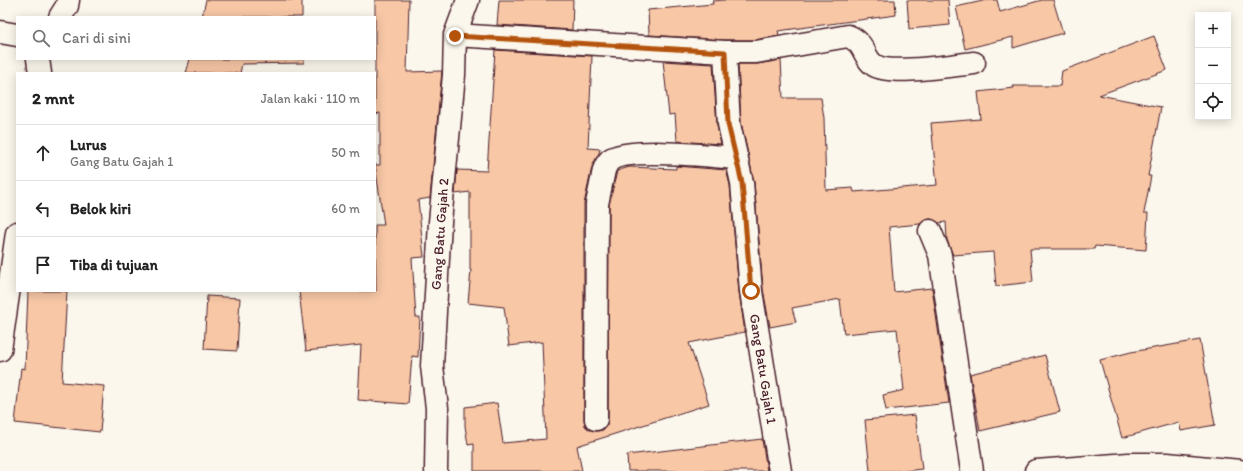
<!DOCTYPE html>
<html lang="id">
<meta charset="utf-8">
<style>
body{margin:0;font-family:Itim,sans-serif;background:#f6f6f6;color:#222}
.controls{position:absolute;right:12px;top:12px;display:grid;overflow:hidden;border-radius:0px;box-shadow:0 2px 10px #0003}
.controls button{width:36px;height:36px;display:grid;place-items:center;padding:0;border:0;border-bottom:1px solid #e0e0e0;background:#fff;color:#222;font:20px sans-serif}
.stop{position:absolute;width:12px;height:12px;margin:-9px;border:3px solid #b45309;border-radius:50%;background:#fff}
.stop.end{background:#b45309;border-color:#fff;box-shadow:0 1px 4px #0008}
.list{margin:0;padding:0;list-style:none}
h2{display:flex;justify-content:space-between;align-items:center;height:52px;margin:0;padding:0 16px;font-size:17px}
h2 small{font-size:13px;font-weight:400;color:#767676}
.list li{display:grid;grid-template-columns:26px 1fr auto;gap:12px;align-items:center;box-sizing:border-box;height:56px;padding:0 16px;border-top:1px solid #e0e0e0}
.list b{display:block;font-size:15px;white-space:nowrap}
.list p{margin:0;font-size:13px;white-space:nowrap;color:#767676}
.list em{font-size:13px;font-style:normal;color:#767676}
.icon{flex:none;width:22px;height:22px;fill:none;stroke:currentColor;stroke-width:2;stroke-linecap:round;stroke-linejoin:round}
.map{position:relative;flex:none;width:1243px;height:471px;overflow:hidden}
.search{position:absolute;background:#fff;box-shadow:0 2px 10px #0003;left:16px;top:16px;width:360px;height:44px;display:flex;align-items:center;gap:10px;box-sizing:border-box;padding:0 14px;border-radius:0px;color:#767676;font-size:15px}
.panel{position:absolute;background:#fff;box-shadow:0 2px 10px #0003;left:16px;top:72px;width:360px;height:220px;border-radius:0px}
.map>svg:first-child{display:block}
.building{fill:#f7c7a6;stroke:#4a1f2b}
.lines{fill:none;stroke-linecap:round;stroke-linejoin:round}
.minor-casing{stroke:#4a1f2b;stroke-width:25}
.minor{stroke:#fbf7ec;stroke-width:22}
.route{stroke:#b45309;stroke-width:5}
.labels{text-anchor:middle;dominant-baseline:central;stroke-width:3.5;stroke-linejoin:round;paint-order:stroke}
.street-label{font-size:14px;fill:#4a1f2b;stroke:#fbf7ec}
</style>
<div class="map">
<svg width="1243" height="471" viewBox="0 0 1243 471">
<rect width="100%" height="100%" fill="#fbf7ec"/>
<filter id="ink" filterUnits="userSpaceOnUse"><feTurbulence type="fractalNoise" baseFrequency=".025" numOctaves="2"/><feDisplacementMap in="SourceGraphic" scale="8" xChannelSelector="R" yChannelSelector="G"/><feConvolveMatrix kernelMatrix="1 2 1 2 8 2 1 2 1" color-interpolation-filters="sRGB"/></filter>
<g filter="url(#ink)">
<path class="building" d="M 206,0 L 302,0 L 302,17 L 202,17 Z
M 375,0 L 409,0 L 407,72 L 442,71 L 430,198 L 418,200 L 424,257 L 412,258 L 416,317 L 420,317 L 418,357 L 412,356 L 408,404 L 358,400 L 361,345 L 306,351 L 299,291 L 376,291 L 375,225 L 384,225 L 375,165 L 380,165 L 380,113 L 375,114 Z
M 499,0 L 573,0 L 572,30 L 497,25 Z
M 725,0 L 895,0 L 896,15 L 778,31 L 779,35 L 755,40 L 725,40 L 649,35 L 648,10 L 713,4 L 712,1 Z
M 907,0 L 948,0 L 950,25 L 909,29 Z
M 987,0 L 997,0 L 1000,12 L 1042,0 L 1053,0 L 1063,33 L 1013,48 L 1013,37 L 965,49 L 956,7 Z
M 1154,36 L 1167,70 L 1099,95 L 1161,107 L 1148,176 L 1151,176 L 1144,213 L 1148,213 L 1146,250 L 1095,246 L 1094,249 L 1030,249 L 1033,282 L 996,286 L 993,252 L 953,255 L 947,240 L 946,222 L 939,223 L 931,219 L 925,220 L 920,224 L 889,227 L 894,292 L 932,288 L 949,403 L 886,410 L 883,395 L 904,390 L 897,329 L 844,334 L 840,299 L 792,308 L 796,322 L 770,327 L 763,289 L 754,182 L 741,122 L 738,64 L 758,64 L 781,60 L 783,98 L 821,98 L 824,118 L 826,190 L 853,188 L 854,192 L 937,185 L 931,123 L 981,119 L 978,92 L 1014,88 L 1013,86 L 1060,86 L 1062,71 Z
M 495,50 L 592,56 L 588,148 L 600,149 L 599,153 L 592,167 L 584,204 L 584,419 L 585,426 L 590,430 L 596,431 L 603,430 L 607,425 L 608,419 L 609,205 L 617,171 L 629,167 L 676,169 L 676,166 L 726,170 L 730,185 L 739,292 L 745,332 L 689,343 L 709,404 L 577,446 L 582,471 L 474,471 L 474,444 L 468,445 L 465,426 L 465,407 L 497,403 L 503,443 L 546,439 L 542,342 L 509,346 L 504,307 L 468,303 L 471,270 L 470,270 L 470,192 L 455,194 L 457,170 L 487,171 Z
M 190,59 L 304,59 L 304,63 L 242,64 L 240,73 L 186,73 Z
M 663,61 L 713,64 L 717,125 L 721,144 L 677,141 L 675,114 L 669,115 Z
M 28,291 L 67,291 L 62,382 L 104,386 L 100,432 L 15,423 L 21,368 L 25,369 Z
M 207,296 L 240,298 L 237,351 L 204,349 Z
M 1200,340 L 1215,425 L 1181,431 L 1179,422 L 1122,438 L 1100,360 L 1131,352 Z
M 1045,355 L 1060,412 L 980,431 L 970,374 Z
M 915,415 L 922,469 L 905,471 L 870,471 L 865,420 Z
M 762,439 L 767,471 L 628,471 L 627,455 Z"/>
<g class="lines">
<defs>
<path id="minor" d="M 60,17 L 67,6 L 68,0
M 0,32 L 17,35
M 455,35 L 725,52 L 756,52 L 848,36 C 866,43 863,58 874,65 C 890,76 953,65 974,63
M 725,52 L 729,124 L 742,183 L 751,291 L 780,471
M 38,59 L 40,73
M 930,231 L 940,255 L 972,471
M 0,350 L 17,233
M 596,419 L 597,204 L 604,170 C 605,167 607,163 610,160 C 628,147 712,156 737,158
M 436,471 L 437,408 L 432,366 L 440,222 L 454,75 L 455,35 L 468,0
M 1036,471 L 1129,464 L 1167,464 L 1240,471"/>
</defs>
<use href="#minor" class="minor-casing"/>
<use href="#minor" class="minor"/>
</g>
</g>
<g class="lines" filter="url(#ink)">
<path class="route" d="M 455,36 L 725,52 L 728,124 L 742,183 L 751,291"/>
</g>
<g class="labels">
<g class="street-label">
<text transform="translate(440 234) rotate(-86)">Gang Batu Gajah 2</text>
<text transform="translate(763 369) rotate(81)">Gang Batu Gajah 1</text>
</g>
</g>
</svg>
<div class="controls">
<button>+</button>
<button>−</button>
<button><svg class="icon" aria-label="locate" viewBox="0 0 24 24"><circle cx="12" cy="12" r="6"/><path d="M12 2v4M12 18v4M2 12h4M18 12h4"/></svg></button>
</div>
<div class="stop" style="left:751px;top:291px"></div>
<div class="stop end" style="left:455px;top:36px"></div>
<div class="search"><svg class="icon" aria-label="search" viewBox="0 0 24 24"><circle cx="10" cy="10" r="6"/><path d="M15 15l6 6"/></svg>Cari di sini</div>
<section class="panel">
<h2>2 mnt<small>Jalan kaki · 110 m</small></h2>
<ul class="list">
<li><svg class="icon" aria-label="ahead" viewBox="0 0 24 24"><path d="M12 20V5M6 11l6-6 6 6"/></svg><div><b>Lurus</b><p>Gang Batu Gajah 1</p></div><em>50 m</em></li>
<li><svg class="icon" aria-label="left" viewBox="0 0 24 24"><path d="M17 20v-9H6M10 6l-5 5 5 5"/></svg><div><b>Belok kiri</b></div><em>60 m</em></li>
<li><svg class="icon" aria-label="arrive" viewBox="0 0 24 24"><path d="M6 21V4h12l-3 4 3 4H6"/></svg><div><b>Tiba di tujuan</b></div></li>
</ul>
</section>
</div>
